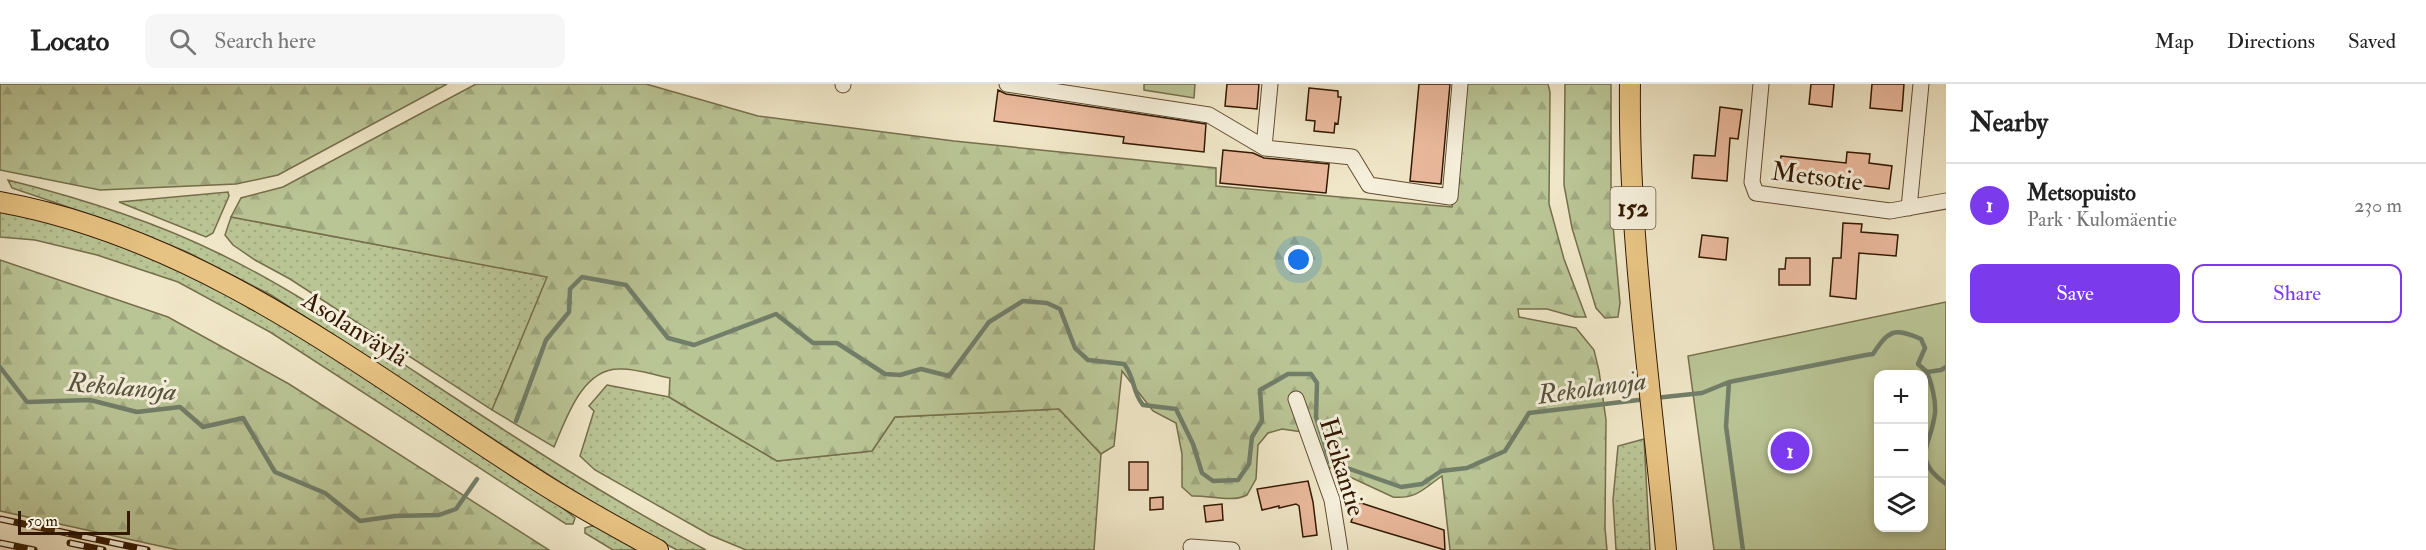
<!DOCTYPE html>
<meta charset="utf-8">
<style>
body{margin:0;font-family:"IM FELL Double Pica",serif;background:#f6f6f6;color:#222}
.controls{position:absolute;right:18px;bottom:18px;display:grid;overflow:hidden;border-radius:12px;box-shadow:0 3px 9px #0003}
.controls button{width:54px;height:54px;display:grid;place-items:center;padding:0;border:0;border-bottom:2px solid #e0e0e0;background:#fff;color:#222;font:30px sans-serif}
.scale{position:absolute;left:18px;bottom:15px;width:112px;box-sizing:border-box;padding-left:6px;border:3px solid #331900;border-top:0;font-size:16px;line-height:21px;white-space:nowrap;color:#331900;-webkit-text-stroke:4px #f5efdb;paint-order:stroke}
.you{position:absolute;left:1299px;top:176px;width:21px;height:21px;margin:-15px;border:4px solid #fff;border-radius:50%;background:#1a73e8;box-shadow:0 0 0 9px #1a73e833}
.badge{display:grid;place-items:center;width:39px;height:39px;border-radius:50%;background:#7c3aed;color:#fff;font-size:20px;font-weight:700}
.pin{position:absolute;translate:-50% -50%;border:3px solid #fff;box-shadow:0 2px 6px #0006}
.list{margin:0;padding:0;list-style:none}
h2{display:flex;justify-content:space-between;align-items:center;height:78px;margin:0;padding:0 24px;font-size:26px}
h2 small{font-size:20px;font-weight:400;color:#767676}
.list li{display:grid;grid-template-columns:39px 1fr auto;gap:18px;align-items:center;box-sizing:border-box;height:84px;padding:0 24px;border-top:2px solid #e0e0e0}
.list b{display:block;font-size:22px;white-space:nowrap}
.list p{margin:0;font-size:20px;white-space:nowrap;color:#767676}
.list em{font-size:20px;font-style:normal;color:#767676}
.actions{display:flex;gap:12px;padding:18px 24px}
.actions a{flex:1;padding:14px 0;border:2px solid #7c3aed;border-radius:12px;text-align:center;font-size:21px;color:#7c3aed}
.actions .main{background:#7c3aed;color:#fff}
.icon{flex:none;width:33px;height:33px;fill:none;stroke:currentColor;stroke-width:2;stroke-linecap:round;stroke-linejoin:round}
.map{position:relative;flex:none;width:1946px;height:466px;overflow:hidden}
header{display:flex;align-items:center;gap:36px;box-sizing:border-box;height:84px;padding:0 30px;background:#fff;border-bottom:2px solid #e0e0e0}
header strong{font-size:28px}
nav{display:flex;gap:33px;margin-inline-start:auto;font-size:21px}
.search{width:420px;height:54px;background:#f6f6f6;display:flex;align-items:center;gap:15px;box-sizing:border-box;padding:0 21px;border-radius:12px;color:#767676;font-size:22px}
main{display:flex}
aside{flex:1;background:#fff}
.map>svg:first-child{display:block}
.grass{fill:url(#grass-dots);stroke:#766f4b;stroke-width:1.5}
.forest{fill:url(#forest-firs);stroke:#766f4b;stroke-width:1.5}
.park{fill:#bac596;stroke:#766f4b;stroke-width:1.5;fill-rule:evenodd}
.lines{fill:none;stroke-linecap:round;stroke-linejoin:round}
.stream{stroke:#717e69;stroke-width:4.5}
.building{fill:#eab99d;stroke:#331900;stroke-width:1.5}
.minor-casing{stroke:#624c32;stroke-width:17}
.major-casing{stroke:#331900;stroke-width:22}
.minor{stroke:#f5efdb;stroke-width:15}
.major{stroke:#e8c484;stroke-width:20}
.rail-casing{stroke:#331900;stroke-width:7}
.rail{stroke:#f5efdb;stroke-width:4.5;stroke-dasharray:14;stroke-linecap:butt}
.labels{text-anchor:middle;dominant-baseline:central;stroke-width:6;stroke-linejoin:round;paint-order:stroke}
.shield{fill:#f5efdb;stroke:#6d5942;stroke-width:1.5}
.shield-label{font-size:24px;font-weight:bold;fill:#331900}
.street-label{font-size:26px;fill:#331900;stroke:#f5efdb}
.water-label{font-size:27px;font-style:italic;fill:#57543d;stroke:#f5efdb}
</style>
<header>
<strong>Locato</strong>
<div class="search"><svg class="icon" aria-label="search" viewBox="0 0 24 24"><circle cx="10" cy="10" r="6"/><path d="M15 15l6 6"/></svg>Search here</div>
<nav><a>Map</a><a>Directions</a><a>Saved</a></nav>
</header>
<main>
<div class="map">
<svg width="1946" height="466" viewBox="0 0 1946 466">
<defs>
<pattern id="grass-dots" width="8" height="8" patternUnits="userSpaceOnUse" patternTransform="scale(1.5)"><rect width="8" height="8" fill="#bac596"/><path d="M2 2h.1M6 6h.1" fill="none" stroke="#a0a980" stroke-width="1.8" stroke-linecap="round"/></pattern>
<pattern id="forest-firs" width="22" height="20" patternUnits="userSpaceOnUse" patternTransform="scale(1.5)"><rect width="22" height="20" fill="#bac596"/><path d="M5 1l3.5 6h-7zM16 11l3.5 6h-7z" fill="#a0a980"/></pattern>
</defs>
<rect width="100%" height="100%" fill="#f0e7c8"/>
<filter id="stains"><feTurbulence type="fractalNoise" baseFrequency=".00333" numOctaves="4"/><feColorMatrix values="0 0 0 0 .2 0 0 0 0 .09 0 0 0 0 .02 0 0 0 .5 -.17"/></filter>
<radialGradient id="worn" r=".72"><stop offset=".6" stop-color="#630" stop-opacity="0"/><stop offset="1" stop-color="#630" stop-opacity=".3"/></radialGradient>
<path class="grass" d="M 8,96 C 80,114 151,136 218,169 C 289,203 354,248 420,291 C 514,353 607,414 706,466 L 677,466 L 636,444 L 566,402 L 271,211 L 187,168 L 118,140 L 12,104 Z
M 228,108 L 229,112 L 213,149 L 206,153 L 119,118 Z
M 0,127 L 57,140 L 143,170 L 206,198 L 285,242 L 554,417 L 575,434 L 573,440 L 566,440 L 270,248 L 178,198 L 97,171 L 35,156 L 0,153 Z
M 231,133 L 548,193 L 492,326 L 290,195 L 255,176 L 233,161 L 225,151 Z
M 607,301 L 669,313 L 777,377 L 872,367 L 895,333 L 1059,325 L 1101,370 L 1094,466 L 746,466 L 710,451 L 595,386 L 580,372 L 594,327 L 589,322 Z
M 1644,355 L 1650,466 L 1616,466 L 1613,416 L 1618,362 Z
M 591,442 L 598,443 L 639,466 L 613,466 L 585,449 L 585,444 Z"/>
<path class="forest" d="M 0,0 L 447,0 L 278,91 L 236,100 L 100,106 L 0,86 Z
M 476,0 L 646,0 L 758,32 L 954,57 L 1216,84 L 1216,102 L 1452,123 L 1465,0 L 1548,0 L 1550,8 L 1549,120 L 1564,175 L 1586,233 L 1575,233 L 1547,225 L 1518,225 L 1519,233 L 1576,244 L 1594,266 L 1599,287 L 1606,336 L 1605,444 L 1607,466 L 1450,466 L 1442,392 C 1423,405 1417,415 1393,413 L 1324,381 L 1316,350 L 1282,345 L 1268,349 L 1258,361 L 1256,395 L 1247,411 C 1232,419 1209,411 1192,412 L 1182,403 L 1182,370 L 1176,339 L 1153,327 L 1122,287 L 1114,362 L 1101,370 L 1059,325 L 895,333 L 872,367 L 777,377 L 669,313 L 670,294 C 654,291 635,284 619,285 C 582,285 566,335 554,363 L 492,326 L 547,193 L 231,133 L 241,114 L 283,103 Z
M 1565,0 L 1611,0 L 1611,119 L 1620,219 L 1618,233 L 1605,234 L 1596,224 L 1572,144 L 1564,101 Z
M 0,176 L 168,233 L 289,300 L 549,466 L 178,466 L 0,427 Z"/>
<path class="park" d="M 1144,0 L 1195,0 L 1194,14 L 1144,6 Z
M 1946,218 L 1946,466 L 1714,466 L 1688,272 ZM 1924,290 L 1924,444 L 1878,444 L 1878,290 Z"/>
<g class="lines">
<path class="stream" d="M 0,283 L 27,318 L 90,316 L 137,328 L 180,323 L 203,343 L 243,334 L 275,388 L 325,409 L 360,437 L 395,432 L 439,431 L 456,425 L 477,395
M 1927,288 C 1932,301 1936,315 1935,329 C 1931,363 1910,374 1946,400
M 1729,298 L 1726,342 L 1743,466
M 1655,314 L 1702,309 L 1729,298 L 1866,271 L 1873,270 C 1889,246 1894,243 1921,255 L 1925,264 L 1918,280 L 1927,288 L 1941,286 L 1946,283
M 516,337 L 546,256 L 569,228 L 570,205 L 582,193 L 626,201 L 668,254 L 694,261 L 776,230 L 813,259 L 837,259 L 885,290 L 900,291 L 921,285 L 949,292 L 989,238 L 1023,217 L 1047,219 L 1060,225 L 1075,264 L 1088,276 L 1124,280 C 1135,293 1132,308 1143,321 L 1176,325 L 1193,360 L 1202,389 L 1213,397 L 1238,396 L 1249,380 L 1252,353 L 1262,337 L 1260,306 L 1288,290 L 1311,290 L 1317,299 L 1316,333 L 1330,378 L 1401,403 L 1422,400 L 1441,387 L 1467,384 L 1505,367 L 1529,329 L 1647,315"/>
</g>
<path class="building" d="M 1227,0 L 1259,0 L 1257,25 L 1225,22 Z
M 1419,0 L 1450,0 L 1441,100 L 1410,97 Z
M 1811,0 L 1834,0 L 1832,23 L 1809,20 Z
M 1872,0 L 1904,0 L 1902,27 L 1870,24 Z
M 1309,4 L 1338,7 L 1338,13 L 1341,13 L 1338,40 L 1335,39 L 1334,49 L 1314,47 L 1315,37 L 1306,36 Z
M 998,6 L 1006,10 L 1206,40 L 1204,68 L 1123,59 L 1124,53 L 994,37 Z
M 1720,23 L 1742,26 L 1738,55 L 1730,54 L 1727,97 L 1692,94 L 1694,71 L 1715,72 Z
M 1223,66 L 1253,69 L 1264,74 L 1329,80 L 1326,109 L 1220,99 Z
M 1847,68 L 1870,70 L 1869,79 L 1892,82 L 1889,105 L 1826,97 L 1826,102 L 1778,97 L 1781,72 L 1846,79 Z
M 1843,139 L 1862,140 L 1861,148 L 1898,151 L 1896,172 L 1859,169 L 1856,215 L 1830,212 L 1833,174 L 1841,174 Z
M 1702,151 L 1728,154 L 1726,176 L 1699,173 Z
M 1786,174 L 1810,174 L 1810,201 L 1779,201 L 1779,185 L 1785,185 Z
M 1129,378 L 1148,378 L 1148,406 L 1129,406 Z
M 1308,397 L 1313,418 L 1317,451 L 1303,453 L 1299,422 L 1296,420 L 1279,424 L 1279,422 L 1262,426 L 1257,405 Z
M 1163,413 L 1163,425 L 1150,426 L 1150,414 Z
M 1358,418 L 1444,446 L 1445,466 L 1351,438 Z
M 1222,420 L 1223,436 L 1206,438 L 1204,422 Z"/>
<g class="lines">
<defs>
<path id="minor" d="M 1007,0 L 1209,31 L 1265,64 L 1352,73 L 1369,101 L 1450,113 L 1460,0
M 1761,0 L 1752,98 L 1756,109 L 1890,127 L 1946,117
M 843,1 L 843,0
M 1264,63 L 1270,0
M 1909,124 L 1921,0
M 1296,315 L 1332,416 L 1340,466
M 1191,463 L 1232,466"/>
<path id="major" d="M 1630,0 C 1628,156 1652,311 1666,466
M 0,118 C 201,154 364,286 532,393 C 573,420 616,443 658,466"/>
</defs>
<use href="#minor" class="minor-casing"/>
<use href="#major" class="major-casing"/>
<use href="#minor" class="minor"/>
<use href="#major" class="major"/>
<defs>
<path id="rail" d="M 0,435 L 147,466
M 0,459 L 34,466
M 70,459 L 103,466"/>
</defs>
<use href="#rail" class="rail-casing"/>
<use href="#rail" class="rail"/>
</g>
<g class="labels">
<rect class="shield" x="1610.5" y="103" width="45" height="42" rx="4.5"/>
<g class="shield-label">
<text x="1633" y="124">152</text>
</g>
<g class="street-label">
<text transform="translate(1817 93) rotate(7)">Metsotie</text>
<text transform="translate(355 245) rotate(32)">Asolanväylä</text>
<text transform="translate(1342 383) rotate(73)">Heikantie</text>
</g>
<g class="water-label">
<text transform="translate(122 303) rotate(5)">Rekolanoja</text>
<text transform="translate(1592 304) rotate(-8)">Rekolanoja</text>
</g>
</g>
<rect width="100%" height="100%" filter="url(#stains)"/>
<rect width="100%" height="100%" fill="url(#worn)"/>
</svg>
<div class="controls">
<button>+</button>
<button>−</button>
<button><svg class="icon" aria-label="layers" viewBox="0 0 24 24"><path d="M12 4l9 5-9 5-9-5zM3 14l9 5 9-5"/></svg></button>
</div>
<div class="scale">50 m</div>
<div class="you"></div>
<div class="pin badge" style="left:1790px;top:367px">1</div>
</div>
<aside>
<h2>Nearby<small></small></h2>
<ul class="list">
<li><span class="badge">1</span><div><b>Metsopuisto</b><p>Park · Kulomäentie</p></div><em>230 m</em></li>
</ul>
<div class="actions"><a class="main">Save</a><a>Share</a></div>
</aside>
</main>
